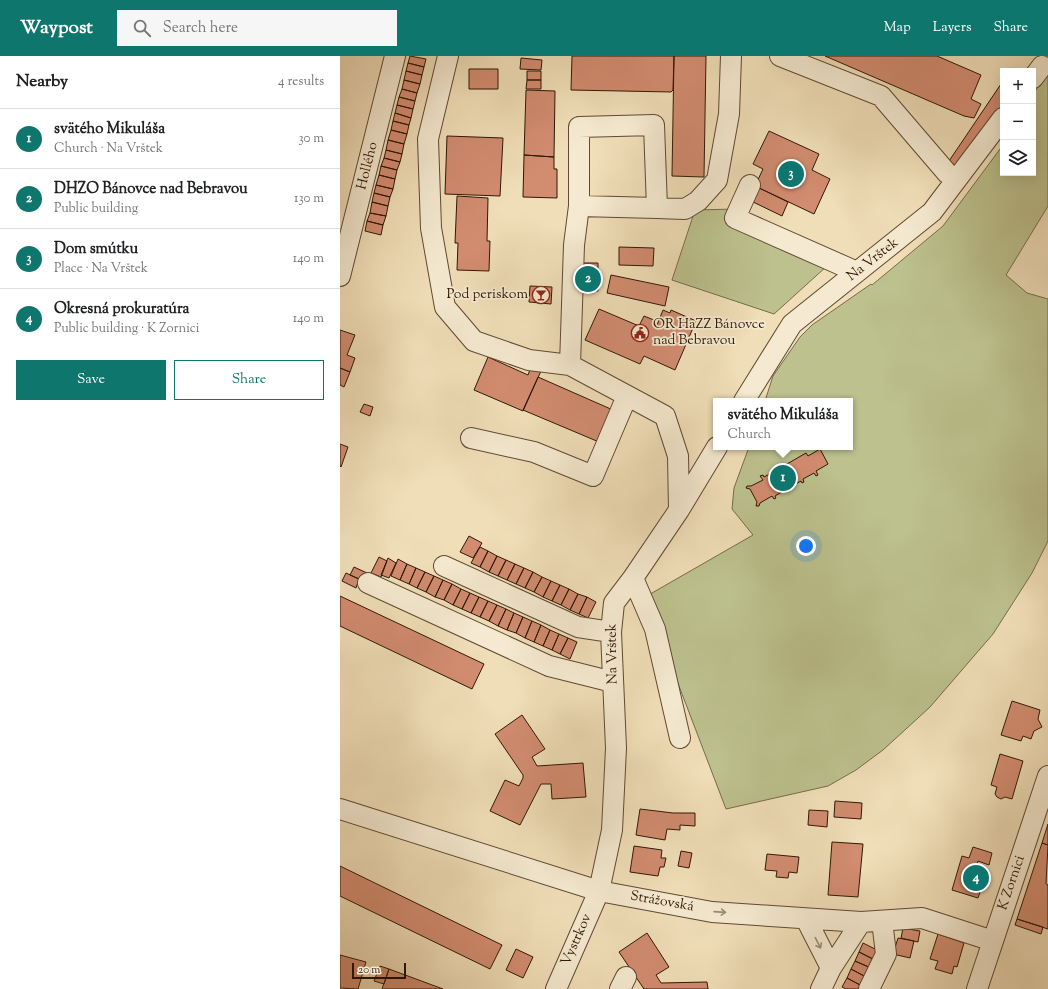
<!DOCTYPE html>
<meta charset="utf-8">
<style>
body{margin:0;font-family:"Sorts Mill Goudy",serif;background:#f6f6f6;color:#202124}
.controls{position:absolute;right:12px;top:12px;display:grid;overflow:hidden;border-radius:0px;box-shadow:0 4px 16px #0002}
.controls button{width:36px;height:36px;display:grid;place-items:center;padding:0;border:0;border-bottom:1px solid #e0e0e0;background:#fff;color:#202124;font:20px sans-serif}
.scale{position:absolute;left:12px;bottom:10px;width:54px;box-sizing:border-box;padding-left:4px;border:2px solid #301706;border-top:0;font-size:11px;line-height:14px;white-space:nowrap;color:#301706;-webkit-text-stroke:3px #f5ead1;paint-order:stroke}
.you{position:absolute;left:466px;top:490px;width:14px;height:14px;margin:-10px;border:3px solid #fff;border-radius:50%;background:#1a73e8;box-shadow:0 0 0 6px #1a73e833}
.badge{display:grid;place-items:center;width:26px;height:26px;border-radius:50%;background:#0f766e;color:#fff;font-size:13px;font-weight:700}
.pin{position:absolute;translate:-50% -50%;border:2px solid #fff;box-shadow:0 1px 4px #0006}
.popup{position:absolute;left:373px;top:342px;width:140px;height:52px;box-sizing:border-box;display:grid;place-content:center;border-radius:0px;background:#fff;filter:drop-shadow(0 1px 3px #0005);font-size:13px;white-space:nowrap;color:#757577}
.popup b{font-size:15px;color:#202124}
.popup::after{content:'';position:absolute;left:50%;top:100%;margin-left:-8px;border:8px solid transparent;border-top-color:#fff}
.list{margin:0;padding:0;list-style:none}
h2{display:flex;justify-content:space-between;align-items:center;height:52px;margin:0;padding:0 16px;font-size:17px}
h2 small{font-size:13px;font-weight:400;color:#757577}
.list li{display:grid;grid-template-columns:26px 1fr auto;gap:12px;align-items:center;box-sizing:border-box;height:60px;padding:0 16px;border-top:1px solid #e0e0e0}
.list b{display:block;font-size:15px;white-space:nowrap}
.list p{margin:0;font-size:13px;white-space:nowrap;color:#757577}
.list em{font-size:13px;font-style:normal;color:#757577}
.actions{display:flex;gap:8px;padding:12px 16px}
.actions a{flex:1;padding:9px 0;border:1px solid #0f766e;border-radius:0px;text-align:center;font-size:14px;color:#0f766e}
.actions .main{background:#0f766e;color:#fff}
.icon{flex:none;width:22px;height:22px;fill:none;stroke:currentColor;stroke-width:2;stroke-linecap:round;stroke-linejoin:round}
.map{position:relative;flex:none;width:708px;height:933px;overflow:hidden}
header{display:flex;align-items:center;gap:24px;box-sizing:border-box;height:56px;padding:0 20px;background:#0f766e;color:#fff}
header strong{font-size:19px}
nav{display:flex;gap:22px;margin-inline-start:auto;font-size:14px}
.search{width:280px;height:36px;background:#f6f6f6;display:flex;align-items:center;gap:10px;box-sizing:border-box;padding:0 14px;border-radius:0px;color:#757577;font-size:15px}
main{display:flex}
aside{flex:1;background:#fff}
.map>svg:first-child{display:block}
.green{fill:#bcc18d;stroke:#766c4a}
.building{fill:#d28c70;stroke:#301706}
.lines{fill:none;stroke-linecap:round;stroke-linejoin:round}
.minor-casing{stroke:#604932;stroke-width:22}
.minor{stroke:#f5ead1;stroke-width:20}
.oneway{stroke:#9c8b76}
.labels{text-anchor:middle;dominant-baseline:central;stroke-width:3.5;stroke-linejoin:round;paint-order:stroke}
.street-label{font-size:14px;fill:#301706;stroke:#f5ead1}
.poi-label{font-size:14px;fill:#301706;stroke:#f5ead1;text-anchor:end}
</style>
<header>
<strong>Waypost</strong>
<div class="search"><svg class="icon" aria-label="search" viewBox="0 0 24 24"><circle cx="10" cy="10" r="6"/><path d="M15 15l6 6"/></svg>Search here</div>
<nav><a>Map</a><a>Layers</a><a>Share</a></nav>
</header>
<main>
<aside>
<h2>Nearby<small>4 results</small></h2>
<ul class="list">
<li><span class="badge">1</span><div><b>svätého Mikuláša</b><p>Church · Na Vrštek</p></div><em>30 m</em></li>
<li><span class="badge">2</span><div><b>DHZO Bánovce nad Bebravou</b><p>Public building</p></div><em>130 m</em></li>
<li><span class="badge">3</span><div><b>Dom smútku</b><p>Place · Na Vrštek</p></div><em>140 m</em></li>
<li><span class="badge">4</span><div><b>Okresná prokuratúra</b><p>Public building · K Zornici</p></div><em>140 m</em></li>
</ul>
<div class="actions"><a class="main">Save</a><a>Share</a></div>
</aside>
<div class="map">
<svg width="708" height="933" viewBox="0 0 708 933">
<rect width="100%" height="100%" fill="#f0deb8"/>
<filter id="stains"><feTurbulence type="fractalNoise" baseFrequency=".005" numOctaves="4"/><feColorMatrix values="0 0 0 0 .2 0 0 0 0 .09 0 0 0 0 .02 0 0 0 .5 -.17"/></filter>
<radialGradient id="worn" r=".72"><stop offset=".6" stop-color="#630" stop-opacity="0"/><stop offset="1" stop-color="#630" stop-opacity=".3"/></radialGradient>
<path class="green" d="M 708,13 L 708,150 L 666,219 L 687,237 L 708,243 L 708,485 L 692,517 L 653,578 L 590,651 L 543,694 L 516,714 L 488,730 L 386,753 L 305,541 L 413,479 L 392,453 L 394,432 L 409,391 L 510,391 L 510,345 L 425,345 L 433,320 L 460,281 L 472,269 L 531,228 L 532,229 L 603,170 L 663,89 L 663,117 L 693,117 L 693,39 Z
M 396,153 L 487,210 L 434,258 L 332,224 L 355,154 Z"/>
<path class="building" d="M 70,0 L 86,3 L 84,11 L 68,7 Z
M 232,0 L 334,0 L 333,34 L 331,36 L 231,34 Z
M 334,0 L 366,0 L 364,121 L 332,120 Z
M 485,0 L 597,0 L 641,19 L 631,43 L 641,48 L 634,62 L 624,60 Z
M 181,2 L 202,4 L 201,14 L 180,13 Z
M 68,7 L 84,11 L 82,19 L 66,15 Z
M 129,13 L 158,13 L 158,33 L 129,33 Z
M 66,15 L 82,19 L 80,28 L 64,24 Z
M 187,15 L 201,15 L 201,24 L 187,24 Z
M 64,24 L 80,28 L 77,37 L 62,33 Z
M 187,24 L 201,24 L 201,33 L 186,33 Z
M 663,25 L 663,49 L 618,115 L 607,108 Z
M 62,33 L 77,37 L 75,45 L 59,41 Z
M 186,34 L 215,35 L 214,101 L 184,99 Z
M 59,41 L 75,45 L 73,53 L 57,49 Z
M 57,49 L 73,53 L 71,62 L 55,57 Z
M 55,57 L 71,62 L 69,69 L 53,65 Z
M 53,65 L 69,69 L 67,78 L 51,74 Z
M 51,74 L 67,78 L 64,88 L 48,84 Z
M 429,75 L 479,98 L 472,114 L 490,123 L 474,158 L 415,130 L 423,113 L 413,108 Z
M 107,80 L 163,82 L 160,140 L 105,138 Z
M 48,84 L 64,88 L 62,98 L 46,94 Z
M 46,94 L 62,98 L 60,106 L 44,102 Z
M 184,99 L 214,101 L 214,113 L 217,113 L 217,142 L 183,141 Z
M 44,102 L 60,106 L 57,114 L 41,110 Z
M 41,110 L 57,114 L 55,123 L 39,119 Z
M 39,119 L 55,123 L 53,133 L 36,129 Z
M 36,129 L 53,133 L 50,141 L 34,137 Z
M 415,130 L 448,146 L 442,160 L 409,144 Z
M 34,137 L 50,141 L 48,150 L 32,146 Z
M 117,140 L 148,142 L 147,185 L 150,185 L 149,215 L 117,214 L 118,187 L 115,187 Z
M 32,146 L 48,150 L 46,160 L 30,157 Z
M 30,157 L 46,160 L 43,169 L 27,165 Z
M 27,165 L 43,169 L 41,179 L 25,175 Z
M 279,191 L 314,192 L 313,210 L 279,209 Z
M 241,207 L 258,207 L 258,235 L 242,235 Z
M 271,219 L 329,231 L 325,250 L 267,237 Z
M 190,230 L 212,231 L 211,248 L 189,246 Z
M 259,253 L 299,270 L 304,260 L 314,264 L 313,267 L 317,269 L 323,254 L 330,257 L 331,254 L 356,265 L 335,314 L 304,300 L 300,308 L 245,284 Z
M 0,274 L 15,279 L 7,299 L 15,302 L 10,316 L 0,312 Z
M 148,301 L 188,319 L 191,311 L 201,315 L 183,355 L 134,334 Z
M 0,312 L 10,316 L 4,331 L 0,329 Z
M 198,321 L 273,354 L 259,386 L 183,354 Z
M 24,348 L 33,351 L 30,360 L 20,356 Z
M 0,388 L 8,391 L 1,411 L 0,410 Z
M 480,393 L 488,408 L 476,415 L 478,419 L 476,420 L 474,417 L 463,423 L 464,426 L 462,427 L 461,425 L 450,431 L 451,434 L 449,435 L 447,433 L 435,440 L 436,442 L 434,443 L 432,440 L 420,447 L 419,450 L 416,450 L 417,446 L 410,433 L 406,432 L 407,430 L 411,430 L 423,424 L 420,420 L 423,419 L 424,421 L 437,414 L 436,411 L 438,410 L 440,412 L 466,397 L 468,400 Z
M 129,480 L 142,487 L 133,502 L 120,496 Z
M 140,491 L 148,495 L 140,511 L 131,507 Z
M 148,495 L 157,500 L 149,516 L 140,511 Z
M 157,500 L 166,504 L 158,520 L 149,516 Z
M 39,501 L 47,505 L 41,521 L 31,517 Z
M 48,502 L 56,507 L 49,522 L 41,519 Z
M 58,503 L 67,508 L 60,524 L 51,520 Z
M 166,504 L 175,508 L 167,524 L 158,520 Z
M 67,508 L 76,512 L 69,528 L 60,524 Z
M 175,508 L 184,512 L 176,528 L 167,524 Z
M 14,511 L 27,517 L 19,523 L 10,519 Z
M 76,512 L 85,516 L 77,532 L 69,528 Z
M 184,512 L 193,516 L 185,532 L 176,528 Z
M 85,516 L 94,520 L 86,536 L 77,532 Z
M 193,516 L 202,521 L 194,536 L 185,532 Z
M 6,517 L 19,523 L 16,532 L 2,525 Z
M 94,520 L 103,524 L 95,541 L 86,536 Z
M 202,521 L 211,525 L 203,541 L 194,536 Z
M 103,524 L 112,528 L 104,544 L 95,541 Z
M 211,525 L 220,529 L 212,545 L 203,541 Z
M 112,528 L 121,533 L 113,549 L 104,544 Z
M 220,529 L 229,533 L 221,549 L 212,545 Z
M 121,533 L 130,537 L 122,553 L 113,549 Z
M 229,533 L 238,538 L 230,554 L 221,549 Z
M 130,537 L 139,541 L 131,557 L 122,553 Z
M 238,538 L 247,541 L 239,558 L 230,554 Z
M 0,540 L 144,608 L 132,633 L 0,570 Z
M 139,541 L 148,545 L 140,561 L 131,557 Z
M 247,541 L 256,546 L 248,562 L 239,558 Z
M 148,545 L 157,549 L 149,565 L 140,561 Z
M 157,549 L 166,553 L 158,570 L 149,565 Z
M 166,553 L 174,557 L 167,574 L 158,570 Z
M 174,557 L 183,561 L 176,577 L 167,574 Z
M 183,561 L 192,565 L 185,582 L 176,577 Z
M 192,565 L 201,569 L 194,586 L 185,582 Z
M 201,569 L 210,574 L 203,590 L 194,586 Z
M 210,574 L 219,578 L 212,594 L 203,590 Z
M 219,578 L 228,582 L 220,598 L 212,594 Z
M 228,582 L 237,586 L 230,603 L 220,598 Z
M 672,645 L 700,654 L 698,663 L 702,671 L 694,675 L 691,683 L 683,680 L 681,685 L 661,679 Z
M 182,659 L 205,693 L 192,701 L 197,710 L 243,707 L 246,741 L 212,743 L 211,728 L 201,728 L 180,769 L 150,755 L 165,724 L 179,730 L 183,722 L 183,719 L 155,678 Z
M 660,698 L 683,705 L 672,743 L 665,741 L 661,743 L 657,741 L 655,738 L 657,731 L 651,729 Z
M 495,745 L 522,747 L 521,763 L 494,761 Z
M 300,753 L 333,757 L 355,757 L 355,770 L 340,769 L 340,774 L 327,773 L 325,784 L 296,779 Z
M 469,754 L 488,755 L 487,771 L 468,769 Z
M 708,768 L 708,789 L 702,787 Z
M 492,786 L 523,788 L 518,841 L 488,839 Z
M 702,787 L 708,789 L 706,828 L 708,829 L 708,873 L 677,863 Z
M 294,790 L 322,794 L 321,802 L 326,802 L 324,811 L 320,811 L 318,820 L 290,816 Z
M 633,791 L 652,797 L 649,809 L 638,805 L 636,812 L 647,815 L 638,842 L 612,834 L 622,800 L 629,802 Z
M 341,795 L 352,797 L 349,812 L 338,810 Z
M 427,798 L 459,801 L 457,817 L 449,816 L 448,822 L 436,821 L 437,815 L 425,814 Z
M 0,810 L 162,889 L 150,913 L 0,840 Z
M 677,863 L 703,871 L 701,878 L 675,869 Z
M 563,872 L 580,875 L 578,886 L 561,882 Z
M 307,877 L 329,911 L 316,919 L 321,927 L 367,926 L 368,933 L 304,933 L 279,896 Z
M 598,878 L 624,887 L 617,911 L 614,910 L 612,918 L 595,913 L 598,905 L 590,903 Z
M 558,882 L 574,885 L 570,902 L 553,898 Z
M 523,887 L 539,895 L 535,904 L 519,896 Z
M 176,893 L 193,901 L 183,922 L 166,914 Z
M 519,896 L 535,904 L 531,912 L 515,905 Z
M 0,899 L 26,906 L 18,933 L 0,932 Z
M 515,905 L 531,912 L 526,921 L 511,913 Z
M 40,910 L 49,913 L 44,928 L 34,925 Z
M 49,913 L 103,933 L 42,933 Z
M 511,913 L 526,921 L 522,930 L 507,922 Z
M 507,922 L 522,930 L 521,933 L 506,933 L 502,931 Z"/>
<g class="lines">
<defs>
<path id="minor" d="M 108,0 L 88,83 L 91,172 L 105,251 L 134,285 L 189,304 L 230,309
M 440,0 L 541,40 L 607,117 L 617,123
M 693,22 L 702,10
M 410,129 L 395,162 L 517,216
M 239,150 L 317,152 L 314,69 L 239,71 L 239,150 L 234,189 L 230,309 L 325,360 L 338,400 L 339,454
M 317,152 L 345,153 L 358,145 L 377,124 L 389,58 L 391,0
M 0,220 L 55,0
M 404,345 L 452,268 L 592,156 L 663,62
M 131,382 L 194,396 L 253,420 L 287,340
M 104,510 L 238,571 L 271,576
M 293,522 L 315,573 L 340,682
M 28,527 L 209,610 L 273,626
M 0,753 L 259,835 L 372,856 L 521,866 L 582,862 L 653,885
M 466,863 L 491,912
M 216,933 L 259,835 L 272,774 L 276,692 L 271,576 L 274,547 L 293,522 L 339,454 L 377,391
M 280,933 L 286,921
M 481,933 L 491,912 L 521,866
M 529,933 L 546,898 L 542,865
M 637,933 L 708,720"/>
</defs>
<use href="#minor" class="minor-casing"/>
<use href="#minor" class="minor"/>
</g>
<defs><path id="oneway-shaft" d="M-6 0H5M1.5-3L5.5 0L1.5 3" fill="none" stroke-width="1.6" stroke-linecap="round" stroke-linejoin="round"/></defs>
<g class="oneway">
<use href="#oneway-shaft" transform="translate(380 856) rotate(4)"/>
<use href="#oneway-shaft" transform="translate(478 887) rotate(63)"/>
</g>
<defs>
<symbol id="bar-ring" viewBox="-11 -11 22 22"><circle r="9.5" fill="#f5ead1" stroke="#8f2418" stroke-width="1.5"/><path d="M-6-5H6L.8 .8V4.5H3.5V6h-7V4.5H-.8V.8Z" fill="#8f2418"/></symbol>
<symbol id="civic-ring" viewBox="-11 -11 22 22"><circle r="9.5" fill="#f5ead1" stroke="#8f2418" stroke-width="1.5"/><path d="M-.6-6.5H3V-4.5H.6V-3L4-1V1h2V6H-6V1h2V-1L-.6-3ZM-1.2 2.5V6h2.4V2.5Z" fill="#8f2418"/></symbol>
</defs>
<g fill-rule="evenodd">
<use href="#bar-ring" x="191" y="229" width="20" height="20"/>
<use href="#civic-ring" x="290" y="267" width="20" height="20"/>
</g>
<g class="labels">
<g class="street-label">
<text transform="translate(28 110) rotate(-76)">Hollého</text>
<text transform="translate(533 204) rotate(-38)">Na Vrštek</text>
<text transform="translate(273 598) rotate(-91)">Na Vrštek</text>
<text transform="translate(672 827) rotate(-71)">K Zornici</text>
<text transform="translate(322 846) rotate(10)">Strážovská</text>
<text transform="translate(237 884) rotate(-66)">Vystrkov</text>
</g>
<g class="poi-label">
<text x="188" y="239">Pod periskom</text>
<text x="313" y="269" text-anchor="start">OR HaZZ Bánovce<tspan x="313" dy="16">nad Bebravou</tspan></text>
</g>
</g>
<rect width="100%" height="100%" filter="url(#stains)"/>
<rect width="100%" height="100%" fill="url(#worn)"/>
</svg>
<div class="controls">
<button>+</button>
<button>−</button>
<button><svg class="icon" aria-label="layers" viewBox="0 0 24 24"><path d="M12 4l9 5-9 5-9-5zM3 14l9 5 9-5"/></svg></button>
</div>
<div class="scale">20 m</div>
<div class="you"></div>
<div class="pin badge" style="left:443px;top:422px">1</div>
<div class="popup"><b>svätého Mikuláša</b>Church</div>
<div class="pin badge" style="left:248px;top:223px">2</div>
<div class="pin badge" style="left:451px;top:118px">3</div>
<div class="pin badge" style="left:636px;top:822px">4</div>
</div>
</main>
